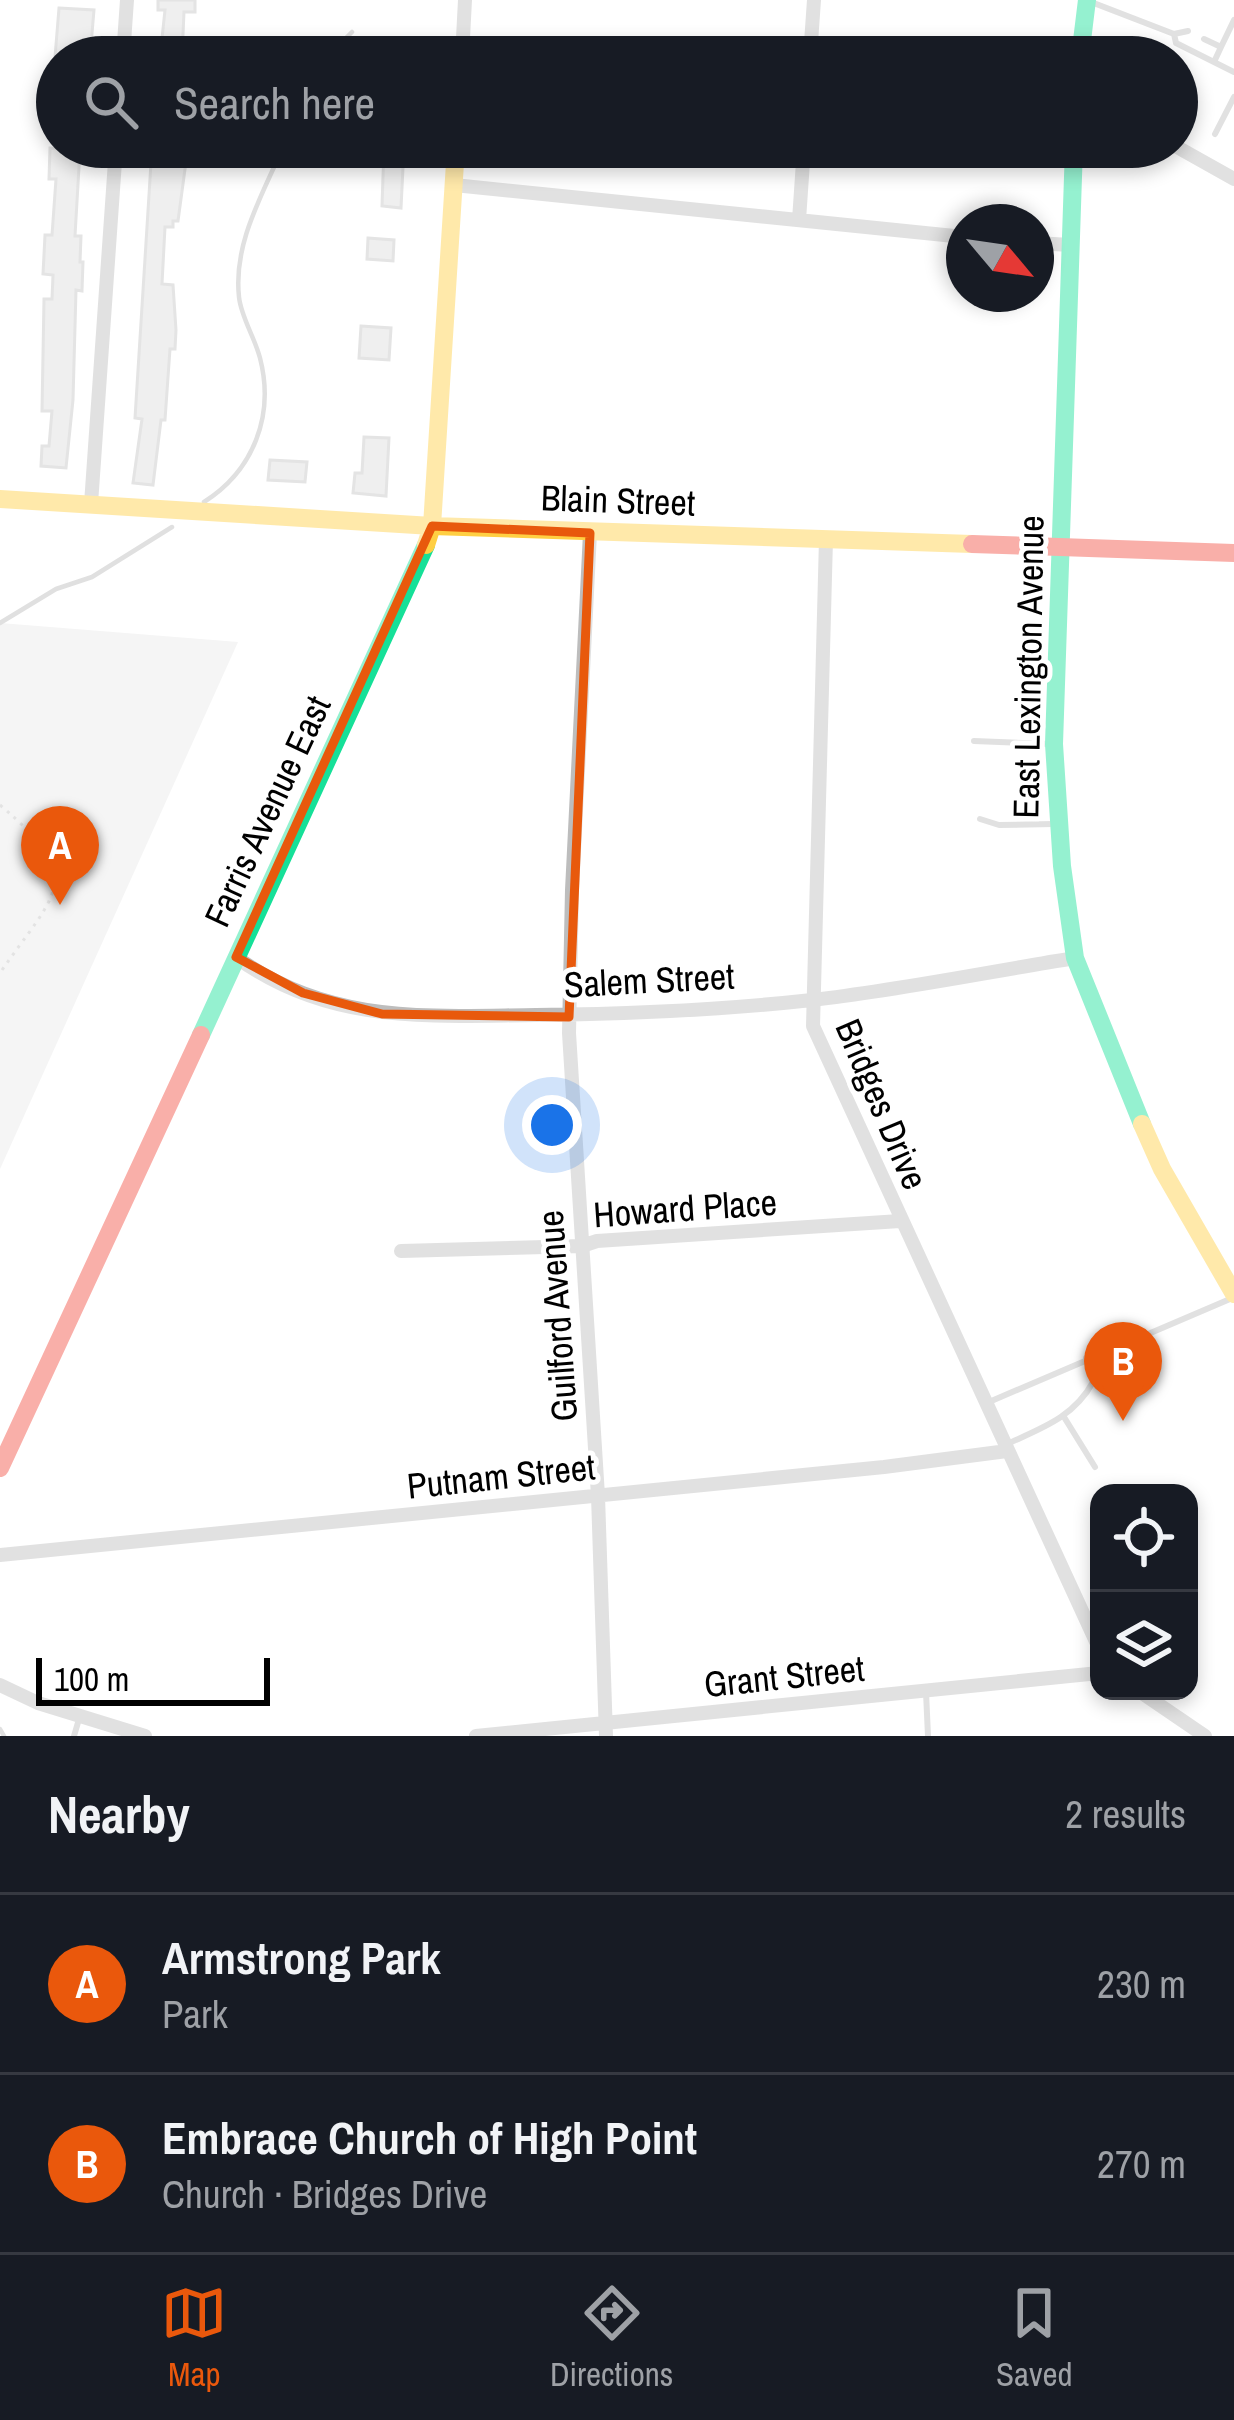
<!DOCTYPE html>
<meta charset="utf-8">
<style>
body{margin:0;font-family:"Archivo Narrow",sans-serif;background:#20242c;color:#f1f3f6}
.controls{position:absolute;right:36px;bottom:36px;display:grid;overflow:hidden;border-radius:24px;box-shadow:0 6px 18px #0003}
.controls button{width:108px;height:108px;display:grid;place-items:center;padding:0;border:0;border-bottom:3px solid #363941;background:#171b24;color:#f1f3f6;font:60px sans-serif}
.compass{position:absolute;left:946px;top:204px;width:108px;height:108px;border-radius:50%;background:#171b24;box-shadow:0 6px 18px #0003;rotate:119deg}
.scale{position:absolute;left:36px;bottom:30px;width:234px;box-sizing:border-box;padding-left:12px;border:6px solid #000;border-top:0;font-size:33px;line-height:42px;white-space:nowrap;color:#000;-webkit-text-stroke:9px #fff;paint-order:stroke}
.you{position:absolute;left:552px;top:1125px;width:42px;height:42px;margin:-30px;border:9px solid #fff;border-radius:50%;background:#1a73e8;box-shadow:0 0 0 18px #1a73e833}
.badge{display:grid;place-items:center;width:78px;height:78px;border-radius:50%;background:#ea580c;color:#fff;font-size:39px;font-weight:700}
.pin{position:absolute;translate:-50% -99px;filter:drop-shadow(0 3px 6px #0008)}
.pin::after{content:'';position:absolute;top:63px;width:42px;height:36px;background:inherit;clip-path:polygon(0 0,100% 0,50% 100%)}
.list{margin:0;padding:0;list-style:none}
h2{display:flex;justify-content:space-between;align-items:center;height:156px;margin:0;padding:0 48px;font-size:51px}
h2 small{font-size:39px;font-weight:400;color:#9ea1a6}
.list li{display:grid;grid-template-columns:78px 1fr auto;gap:36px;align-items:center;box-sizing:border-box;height:180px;padding:0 48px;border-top:3px solid #363941}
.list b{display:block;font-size:45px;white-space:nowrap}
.list p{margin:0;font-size:39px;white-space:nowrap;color:#9ea1a6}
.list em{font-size:39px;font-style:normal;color:#9ea1a6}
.icon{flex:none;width:66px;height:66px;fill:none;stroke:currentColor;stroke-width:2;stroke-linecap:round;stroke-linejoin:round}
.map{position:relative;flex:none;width:1234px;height:1736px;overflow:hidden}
.search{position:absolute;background:#171b24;box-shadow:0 6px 18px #0003;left:36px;right:36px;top:36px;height:132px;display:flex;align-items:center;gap:30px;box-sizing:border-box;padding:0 42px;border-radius:66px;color:#9ea1a6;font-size:45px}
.sheet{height:516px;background:#171b24}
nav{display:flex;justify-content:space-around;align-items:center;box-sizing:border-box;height:168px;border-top:3px solid #363941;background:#171b24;font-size:33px;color:#9ea1a6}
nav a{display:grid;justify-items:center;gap:6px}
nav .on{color:#ea580c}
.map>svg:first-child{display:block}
.green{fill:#e8e8e8}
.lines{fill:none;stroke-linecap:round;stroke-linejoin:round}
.stream{stroke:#bababa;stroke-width:4.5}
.building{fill:#dbdbdb;stroke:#c3c3c3;stroke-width:3}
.path{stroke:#c2c2c2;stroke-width:3;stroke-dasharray:3 6;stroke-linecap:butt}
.lane{stroke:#bdbdbd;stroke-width:6}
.street{stroke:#bdbdbd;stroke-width:14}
.fast{stroke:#16e098;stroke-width:18}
.slow{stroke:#ffcf43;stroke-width:18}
.jam{stroke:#f24e42;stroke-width:18}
.marked{fill:none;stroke:#e8590c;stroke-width:9;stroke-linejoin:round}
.labels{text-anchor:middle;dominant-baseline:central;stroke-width:10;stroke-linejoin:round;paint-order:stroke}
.street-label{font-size:36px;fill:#000;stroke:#fff}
</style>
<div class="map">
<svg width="1234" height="1736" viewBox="0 0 1234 1736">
<rect width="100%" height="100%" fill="#fff"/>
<path class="green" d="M 0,623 L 238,642 L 0,1169 Z"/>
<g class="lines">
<path class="stream" d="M 327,57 L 352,32
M 204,502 C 253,471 275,416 260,358 C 255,338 241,317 239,297 C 233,243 263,194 283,147
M 0,623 L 56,589 L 92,577 L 172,527
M 0,1729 L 4,1736"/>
</g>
<path class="building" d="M 158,0 L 195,0 L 195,12 L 184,12 L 182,57 L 160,57 L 165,10 L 158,10 Z
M 59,8 L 94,10 L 90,57 L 55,57 Z
M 152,147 L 188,147 L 178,221 L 173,221 L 173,227 L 165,227 L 162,284 L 173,285 L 176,330 L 175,349 L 170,349 L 165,420 L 161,420 L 153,485 L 133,483 L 142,419 L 135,418 Z
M 384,147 L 404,147 L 401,208 L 382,206 Z
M 50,148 L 80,150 L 75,236 L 81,236 L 80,262 L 83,262 L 82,291 L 76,290 L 73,400 L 66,468 L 41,466 L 42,446 L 49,446 L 52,411 L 42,411 L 44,299 L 52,299 L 53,275 L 43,274 L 45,235 L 52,235 L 56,179 L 49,179 Z
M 368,238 L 394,240 L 393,261 L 367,259 Z
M 361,326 L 391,328 L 389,360 L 359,358 Z
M 364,437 L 389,438 L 386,496 L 353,493 L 355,473 L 362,473 Z
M 270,460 L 307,462 L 305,482 L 268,480 Z"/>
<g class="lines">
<path class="path" d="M 0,805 C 88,880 56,891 0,973"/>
<path class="lane" d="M 1091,2 L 1174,34 L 1176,43 L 1234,72
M 1174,34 L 1188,31
M 1204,39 L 1221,47 L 1214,62
M 1221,47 L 1234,20
M 1215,134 L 1234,97
M 974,741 L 1048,744
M 980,819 L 999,825 L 1053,824
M 989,1402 L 1230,1299
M 1064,1417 L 1095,1467
M 1007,1444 C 1042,1428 1074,1417 1093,1382 L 1086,1358
M 926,1692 L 928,1736
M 74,1736 L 79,1719"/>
<path class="street" d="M 123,57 L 127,0
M 462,57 L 465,0
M 810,57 L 814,0
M 1177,147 L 1234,179
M 454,185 L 964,237
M 799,220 L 804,147
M 1036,243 L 1070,245
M 91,504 L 116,147
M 590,533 L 572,890 L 569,1033 L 598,1496 L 606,1736
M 826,539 L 813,1026 L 1099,1648
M 236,957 C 329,1025 429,1016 536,1015 C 627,1014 721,1010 812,1000 C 900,990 987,972 1075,958
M 401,1251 L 582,1246 L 597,1241 L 900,1221
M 0,1555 L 884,1467 L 1007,1451
M 0,1685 L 38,1703 L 145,1736
M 1139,1691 L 1205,1736
M 476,1736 L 1099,1673"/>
<path class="fast" d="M 1080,57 L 1087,0
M 1074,147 L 1054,744 L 1062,866 L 1075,958 L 1142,1124
M 201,1035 L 426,545"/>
<path class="slow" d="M 0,499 L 432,526 L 972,544
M 426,545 L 432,526 L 456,147
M 1142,1124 L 1162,1169 L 1234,1294"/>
<path class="jam" d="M 972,544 L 1234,553
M 0,1468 L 201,1035"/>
</g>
<path d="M0 0H1234V1736H0ZM 432,526 L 590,533 L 569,1017 L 382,1014 L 303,993 L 236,957 Z" fill="#fff" fill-opacity=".55" fill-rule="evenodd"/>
<path class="marked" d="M 432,526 L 590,533 L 569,1017 L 382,1014 L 303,993 L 236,957 Z"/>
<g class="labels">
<g class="street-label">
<text transform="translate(618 500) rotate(2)">Blain Street</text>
<text transform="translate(1028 667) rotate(-89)">East Lexington Avenue</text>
<text transform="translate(267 811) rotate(-65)">Farris Avenue East</text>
<text transform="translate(649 980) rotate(-3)">Salem Street</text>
<text transform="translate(882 1104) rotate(67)">Bridges Drive</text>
<text transform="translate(685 1208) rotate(-4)">Howard Place</text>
<text transform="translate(557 1316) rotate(-94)">Guilford Avenue</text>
<text transform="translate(501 1476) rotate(-6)">Putnam Street</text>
<text transform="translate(784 1676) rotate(-6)">Grant Street</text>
</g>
</g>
</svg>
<div class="controls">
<button><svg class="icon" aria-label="locate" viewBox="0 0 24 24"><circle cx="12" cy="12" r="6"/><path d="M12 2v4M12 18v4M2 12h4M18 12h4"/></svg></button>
<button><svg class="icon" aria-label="layers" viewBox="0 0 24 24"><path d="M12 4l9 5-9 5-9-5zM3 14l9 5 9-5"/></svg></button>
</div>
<svg class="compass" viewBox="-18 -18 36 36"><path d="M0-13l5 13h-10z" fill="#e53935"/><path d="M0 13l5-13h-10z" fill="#9ea1a6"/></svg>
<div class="scale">100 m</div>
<div class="you"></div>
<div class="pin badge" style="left:60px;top:905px">A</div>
<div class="pin badge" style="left:1123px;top:1421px">B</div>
<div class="search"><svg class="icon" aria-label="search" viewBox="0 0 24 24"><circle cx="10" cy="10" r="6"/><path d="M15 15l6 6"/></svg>Search here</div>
</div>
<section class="sheet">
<h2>Nearby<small>2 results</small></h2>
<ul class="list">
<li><span class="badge">A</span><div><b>Armstrong Park</b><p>Park</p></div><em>230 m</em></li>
<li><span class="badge">B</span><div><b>Embrace Church of High Point</b><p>Church · Bridges Drive</p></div><em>270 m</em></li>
</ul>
</section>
<nav>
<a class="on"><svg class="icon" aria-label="map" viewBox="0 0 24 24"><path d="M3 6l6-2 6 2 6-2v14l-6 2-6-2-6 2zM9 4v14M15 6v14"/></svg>Map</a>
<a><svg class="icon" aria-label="directions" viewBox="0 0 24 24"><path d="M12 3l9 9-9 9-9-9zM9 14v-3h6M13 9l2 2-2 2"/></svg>Directions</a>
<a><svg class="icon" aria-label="saved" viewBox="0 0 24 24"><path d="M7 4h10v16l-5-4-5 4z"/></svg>Saved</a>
</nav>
